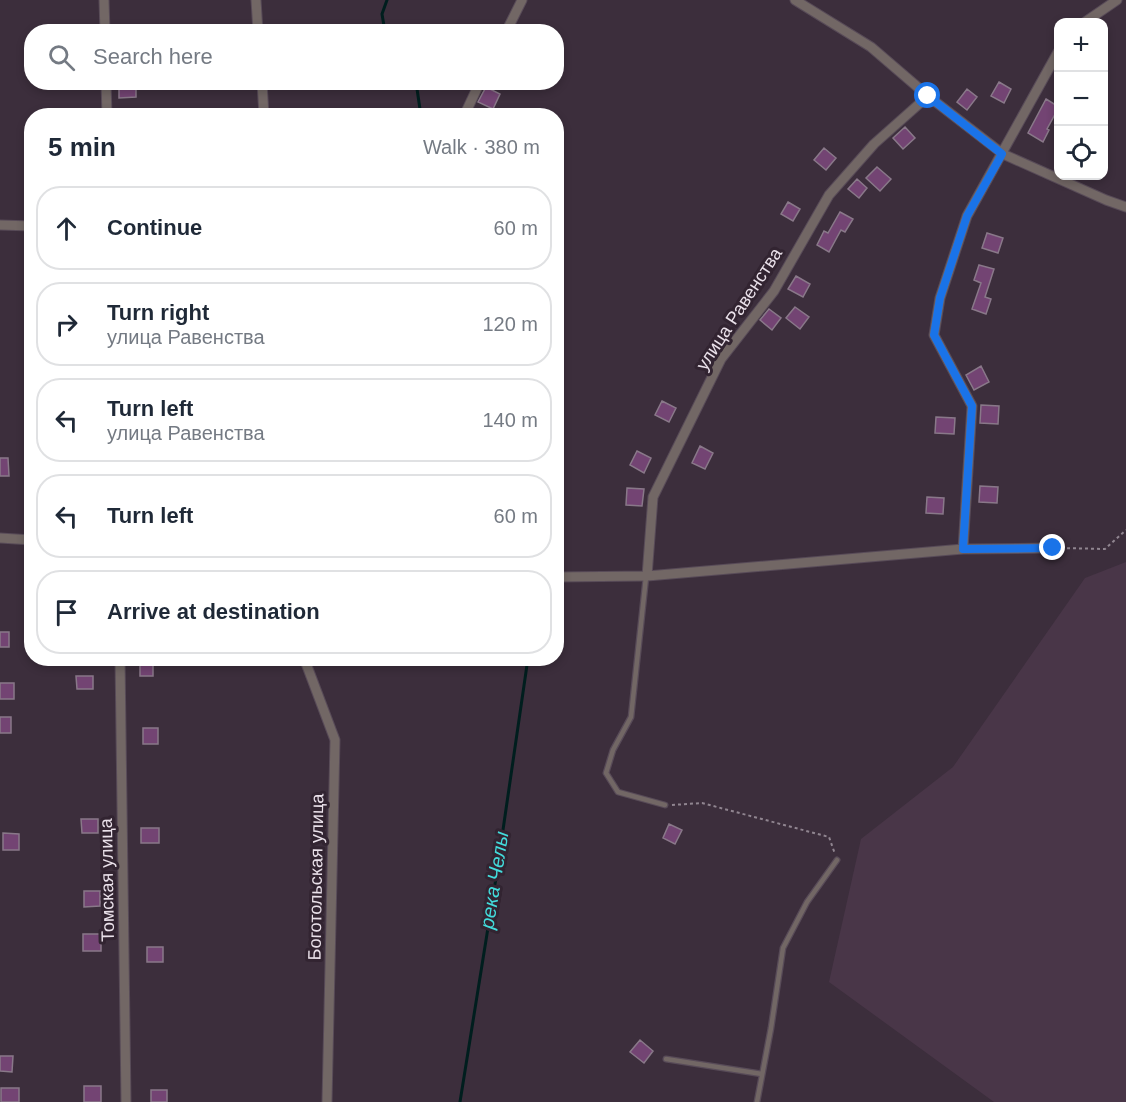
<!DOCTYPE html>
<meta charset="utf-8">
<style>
body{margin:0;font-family:Helvetica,sans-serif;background:#f6f6f7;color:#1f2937}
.controls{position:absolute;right:18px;top:18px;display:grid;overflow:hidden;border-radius:12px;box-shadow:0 3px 9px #0003}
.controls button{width:54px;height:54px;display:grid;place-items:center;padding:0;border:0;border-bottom:2px solid #e0e1e3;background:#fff;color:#1f2937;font:30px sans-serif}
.stop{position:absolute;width:18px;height:18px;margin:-14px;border:4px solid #1a73e8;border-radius:50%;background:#fff}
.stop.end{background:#1a73e8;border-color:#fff;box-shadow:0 2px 6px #0008}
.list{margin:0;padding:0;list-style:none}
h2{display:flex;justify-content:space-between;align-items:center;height:78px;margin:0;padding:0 24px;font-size:26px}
h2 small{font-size:20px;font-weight:400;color:#747a83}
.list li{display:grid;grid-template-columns:39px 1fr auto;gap:18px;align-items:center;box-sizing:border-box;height:84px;margin:0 12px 12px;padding:0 12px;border:2px solid #e0e1e3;border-radius:24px}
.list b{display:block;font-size:22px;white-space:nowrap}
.list p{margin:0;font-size:20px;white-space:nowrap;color:#747a83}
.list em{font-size:20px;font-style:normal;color:#747a83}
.icon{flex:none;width:33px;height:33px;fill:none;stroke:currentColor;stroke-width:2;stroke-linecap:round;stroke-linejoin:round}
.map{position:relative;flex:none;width:1126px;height:1102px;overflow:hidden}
.search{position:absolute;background:#fff;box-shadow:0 3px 9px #0003;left:24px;top:24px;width:540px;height:66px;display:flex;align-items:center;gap:15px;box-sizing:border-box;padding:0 21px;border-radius:24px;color:#747a83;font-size:22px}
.panel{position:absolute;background:#fff;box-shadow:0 3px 9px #0003;left:24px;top:108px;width:540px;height:558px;border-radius:24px}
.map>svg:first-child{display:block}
.built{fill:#493648}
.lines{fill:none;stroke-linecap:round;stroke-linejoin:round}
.stream{stroke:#001e1e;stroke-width:3}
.building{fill:#734473;stroke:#897889;stroke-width:1.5}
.lane-casing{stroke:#584b58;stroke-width:7}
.street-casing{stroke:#584b58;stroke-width:11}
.path{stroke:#908590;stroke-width:2;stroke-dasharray:3 3;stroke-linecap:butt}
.lane{stroke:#726765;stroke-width:4.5}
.street{stroke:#726765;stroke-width:9}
.route{stroke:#1a73e8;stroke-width:8}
.labels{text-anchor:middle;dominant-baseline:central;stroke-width:6;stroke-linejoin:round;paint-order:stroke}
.street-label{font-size:18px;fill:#eae1ea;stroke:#322431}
.water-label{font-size:20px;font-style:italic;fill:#43dcdc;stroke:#322431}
</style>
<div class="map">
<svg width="1126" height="1102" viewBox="0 0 1126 1102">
<rect width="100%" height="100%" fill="#3c2e3c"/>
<path class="built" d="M 1126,562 L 1126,1102 L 994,1102 L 829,982 L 861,839 L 953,767 L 1085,578 Z"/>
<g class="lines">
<path class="stream" d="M 385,32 L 382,14 L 387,0
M 416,82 L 421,116
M 460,1102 L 496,878 L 528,658"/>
</g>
<path class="building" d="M 119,82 L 136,82 L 136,97 L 119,98 Z
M 999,82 L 1011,89 L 1004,103 L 991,96 Z
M 486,87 L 500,94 L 493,109 L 478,102 Z
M 967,89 L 977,97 L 967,110 L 957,102 Z
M 1046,99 L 1059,107 L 1047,129 L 1049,130 L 1043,142 L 1028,133 Z
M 905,127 L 915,138 L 903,149 L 893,138 Z
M 824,148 L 836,158 L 826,170 L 814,160 Z
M 877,167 L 891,179 L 880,191 L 866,178 Z
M 857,179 L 867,188 L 859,198 L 848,189 Z
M 788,202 L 800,209 L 793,221 L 781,214 Z
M 840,212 L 853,219 L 845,232 L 841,230 L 829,252 L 817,245 L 824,231 L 828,233 Z
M 987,233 L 1003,238 L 998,253 L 982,248 Z
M 979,265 L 994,269 L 985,297 L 991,299 L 986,314 L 972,309 L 981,283 L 974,280 Z
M 796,276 L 810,284 L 803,297 L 788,289 Z
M 795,307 L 809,317 L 800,329 L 786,318 Z
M 769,309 L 781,318 L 772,330 L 760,320 Z
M 981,366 L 989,382 L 974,390 L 966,375 Z
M 662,401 L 676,408 L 669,422 L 655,415 Z
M 981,405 L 999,406 L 998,424 L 980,423 Z
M 936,417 L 955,418 L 954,434 L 935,433 Z
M 700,446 L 713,453 L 705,469 L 692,463 Z
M 637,451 L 651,458 L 644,473 L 630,465 Z
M 0,458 L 8,458 L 9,476 L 0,476 Z
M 980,486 L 998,487 L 997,503 L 979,502 Z
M 627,488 L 644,489 L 642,506 L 626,505 Z
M 927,497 L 944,498 L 943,514 L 926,513 Z
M 0,632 L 9,632 L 9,647 L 0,647 Z
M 140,662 L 153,662 L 153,676 L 140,676 Z
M 76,676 L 93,676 L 93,689 L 77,689 Z
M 0,683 L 14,683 L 14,699 L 0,699 Z
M 0,717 L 11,717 L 11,733 L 0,733 Z
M 143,728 L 158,728 L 158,744 L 143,744 Z
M 81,819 L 98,819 L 98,833 L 82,833 Z
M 669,824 L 682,830 L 675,844 L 663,838 Z
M 141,828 L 159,828 L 159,843 L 141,843 Z
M 3,833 L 19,834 L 19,850 L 3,850 Z
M 84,891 L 100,891 L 100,906 L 84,907 Z
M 83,934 L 101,934 L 101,951 L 83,951 Z
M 147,947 L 163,947 L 163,962 L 147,962 Z
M 640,1040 L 653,1051 L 644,1063 L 630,1052 Z
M 0,1056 L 13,1056 L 12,1072 L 0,1071 Z
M 84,1086 L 101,1086 L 101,1102 L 84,1102 Z
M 1,1088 L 19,1088 L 19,1102 L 1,1102 Z
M 151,1090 L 167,1090 L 167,1102 L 151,1102 Z"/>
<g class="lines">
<defs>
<path id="lane" d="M 646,577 L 631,717 L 613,750 L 606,773 L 618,792 L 665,805
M 666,1059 L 762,1074
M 757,1102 L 771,1028 L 783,948 L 807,902 L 837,860"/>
<path id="street" d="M 104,0 L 105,32
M 256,0 L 258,32
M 795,0 L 871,47 L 928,96 L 1003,154 L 1106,200 L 1126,207
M 1085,22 L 1117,0
M 506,32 L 522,0
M 106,82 L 107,116
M 262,82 L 264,116
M 464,116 L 480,82
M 0,225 L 32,226
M 0,538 L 32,540
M 963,549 L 972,406 L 934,335 L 940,298 L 967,216 L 1058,52
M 647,576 L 653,497 L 721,359 L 774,291 L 829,195 L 874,144 L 928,96
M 556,577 L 647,576 L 963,549 L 1053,548
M 120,658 L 126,1102
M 304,658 L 335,740 L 327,1102"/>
</defs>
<use href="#lane" class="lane-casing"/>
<use href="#street" class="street-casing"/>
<path class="path" d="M 1061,548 L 1105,549 L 1126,530
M 672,805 L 702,803 L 829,837 L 835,854"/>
<use href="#lane" class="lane"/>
<use href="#street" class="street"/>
</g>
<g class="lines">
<path class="route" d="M 928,96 L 1002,154 L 967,216 L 940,298 L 934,335 L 972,406 L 963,549 L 1053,548"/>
</g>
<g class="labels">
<g class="street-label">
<text transform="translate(739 309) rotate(-57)">улица Равенства</text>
<text transform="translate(316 877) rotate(-89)">Боготольская улица</text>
<text transform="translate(107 880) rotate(-91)">Томская улица</text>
</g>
<g class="water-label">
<text transform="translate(494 880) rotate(-81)">река Челы</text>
</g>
</g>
</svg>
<div class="controls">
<button>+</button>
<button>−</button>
<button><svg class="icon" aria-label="locate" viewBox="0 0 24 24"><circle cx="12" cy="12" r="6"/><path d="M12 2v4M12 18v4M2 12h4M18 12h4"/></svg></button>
</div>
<div class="stop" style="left:928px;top:96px"></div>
<div class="stop end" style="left:1053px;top:548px"></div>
<div class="search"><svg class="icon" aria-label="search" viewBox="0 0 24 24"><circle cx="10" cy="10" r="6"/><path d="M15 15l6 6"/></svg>Search here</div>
<section class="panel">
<h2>5 min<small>Walk · 380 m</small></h2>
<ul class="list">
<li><svg class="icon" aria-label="ahead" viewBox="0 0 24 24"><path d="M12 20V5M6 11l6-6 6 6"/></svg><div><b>Continue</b></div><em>60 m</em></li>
<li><svg class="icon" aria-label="right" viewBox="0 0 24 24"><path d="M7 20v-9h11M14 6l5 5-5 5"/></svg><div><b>Turn right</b><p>улица Равенства</p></div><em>120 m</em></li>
<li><svg class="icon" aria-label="left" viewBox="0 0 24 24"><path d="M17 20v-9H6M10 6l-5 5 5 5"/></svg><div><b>Turn left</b><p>улица Равенства</p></div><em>140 m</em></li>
<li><svg class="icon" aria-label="left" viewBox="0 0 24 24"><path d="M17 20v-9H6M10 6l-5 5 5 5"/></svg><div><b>Turn left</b></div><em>60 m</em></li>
<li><svg class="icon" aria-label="arrive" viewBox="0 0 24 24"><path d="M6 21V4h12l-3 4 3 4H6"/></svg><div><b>Arrive at destination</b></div></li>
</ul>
</section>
</div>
